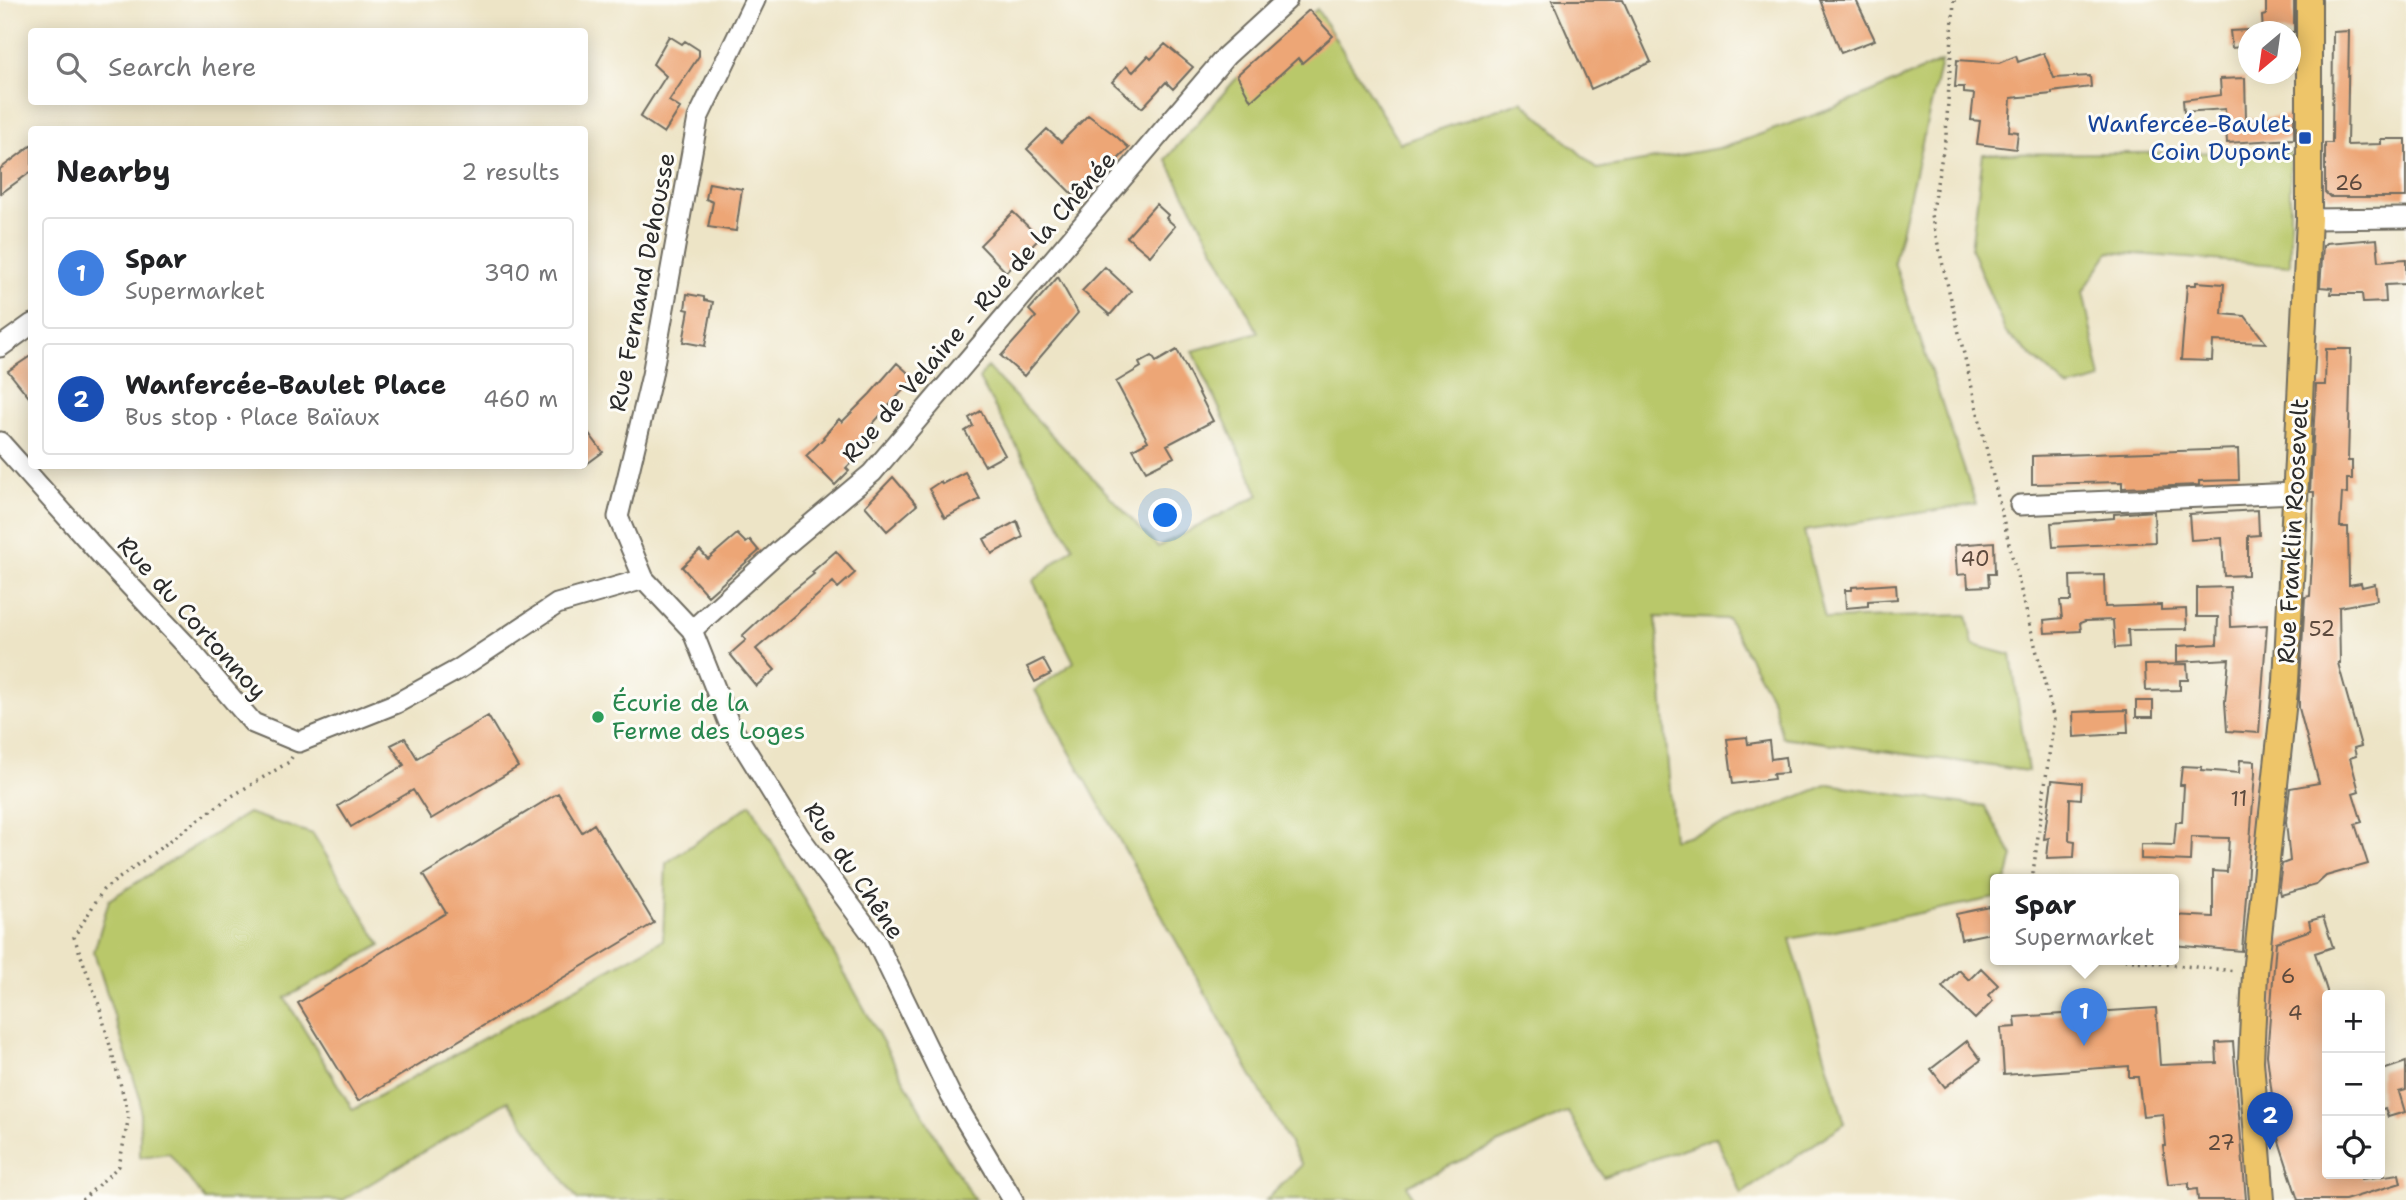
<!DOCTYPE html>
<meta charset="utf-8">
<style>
body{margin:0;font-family:"Shantell Sans",sans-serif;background:#f2f2f2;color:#202124}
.controls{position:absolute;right:21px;bottom:21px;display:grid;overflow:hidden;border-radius:7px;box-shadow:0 4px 18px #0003}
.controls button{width:63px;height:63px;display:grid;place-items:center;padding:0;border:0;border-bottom:2px solid #e0e0e0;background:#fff;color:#202124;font:35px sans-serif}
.compass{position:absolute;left:2238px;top:21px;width:63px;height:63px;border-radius:50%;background:#fff;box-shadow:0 4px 18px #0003;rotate:209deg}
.you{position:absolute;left:1166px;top:516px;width:24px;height:24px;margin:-18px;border:5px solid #fff;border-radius:50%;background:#1a73e8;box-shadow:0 0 0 10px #1a73e833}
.badge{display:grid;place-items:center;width:46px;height:46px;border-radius:50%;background:#d93025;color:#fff;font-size:23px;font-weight:700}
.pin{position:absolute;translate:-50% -58px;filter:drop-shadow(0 2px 4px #0008)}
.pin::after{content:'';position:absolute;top:37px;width:24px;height:21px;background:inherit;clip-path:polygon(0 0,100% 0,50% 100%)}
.popup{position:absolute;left:1990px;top:874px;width:189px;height:91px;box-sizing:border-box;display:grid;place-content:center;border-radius:7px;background:#fff;filter:drop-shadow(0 2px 5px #0005);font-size:23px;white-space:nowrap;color:#757577}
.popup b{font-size:26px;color:#202124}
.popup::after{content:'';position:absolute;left:50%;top:100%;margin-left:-14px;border:14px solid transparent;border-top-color:#fff}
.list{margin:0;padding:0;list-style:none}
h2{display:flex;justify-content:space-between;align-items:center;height:91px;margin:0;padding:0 28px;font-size:30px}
h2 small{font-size:23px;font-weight:400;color:#757577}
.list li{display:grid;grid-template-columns:46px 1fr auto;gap:21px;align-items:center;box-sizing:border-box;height:112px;margin:0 14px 14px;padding:0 14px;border:2px solid #e0e0e0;border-radius:7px}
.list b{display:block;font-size:26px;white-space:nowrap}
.list p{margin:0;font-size:23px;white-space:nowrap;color:#757577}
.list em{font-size:23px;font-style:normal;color:#757577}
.icon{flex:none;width:38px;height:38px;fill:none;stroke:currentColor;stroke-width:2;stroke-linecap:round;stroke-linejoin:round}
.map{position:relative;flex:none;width:2406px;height:1200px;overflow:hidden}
.search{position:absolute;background:#fff;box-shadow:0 4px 18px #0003;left:28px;top:28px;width:560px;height:77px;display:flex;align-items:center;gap:18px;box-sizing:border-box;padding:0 24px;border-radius:7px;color:#757577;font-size:26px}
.panel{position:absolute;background:#fff;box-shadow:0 4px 18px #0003;left:28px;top:126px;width:560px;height:343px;border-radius:7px}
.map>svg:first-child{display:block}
.green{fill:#b9c86a;stroke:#727a4a;stroke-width:2}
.building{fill:#eda676}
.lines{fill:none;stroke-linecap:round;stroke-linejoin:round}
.minor-casing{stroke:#6f6c61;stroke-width:23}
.major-casing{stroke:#6f6c61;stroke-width:28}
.path{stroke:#6f6c61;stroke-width:3.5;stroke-dasharray:2 5;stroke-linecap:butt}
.minor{stroke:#fff;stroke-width:19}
.major{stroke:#eec569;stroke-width:24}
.transit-dot{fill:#1a4fb4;stroke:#fdfcf7;stroke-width:2.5}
.leisure-dot{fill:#2e9e5b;stroke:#fdfcf7;stroke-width:2.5}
.labels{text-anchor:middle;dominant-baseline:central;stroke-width:6;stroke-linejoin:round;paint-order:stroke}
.number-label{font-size:21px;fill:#5c4a3e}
.transit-label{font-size:24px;fill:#164399;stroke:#fdfcf7;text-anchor:end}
.street-label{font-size:24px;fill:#2b2b2b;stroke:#fdfcf7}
.leisure-label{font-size:24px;fill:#27864d;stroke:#fdfcf7;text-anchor:start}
</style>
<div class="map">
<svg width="2406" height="1200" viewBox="0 0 2406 1200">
<rect width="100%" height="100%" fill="#fdfcf7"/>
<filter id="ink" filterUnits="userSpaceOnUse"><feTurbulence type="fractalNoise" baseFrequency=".0143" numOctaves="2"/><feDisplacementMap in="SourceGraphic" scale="14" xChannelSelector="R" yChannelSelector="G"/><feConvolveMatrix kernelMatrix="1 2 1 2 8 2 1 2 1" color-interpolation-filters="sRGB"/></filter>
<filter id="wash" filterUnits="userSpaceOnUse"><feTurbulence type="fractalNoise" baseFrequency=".00686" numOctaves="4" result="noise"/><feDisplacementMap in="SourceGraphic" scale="28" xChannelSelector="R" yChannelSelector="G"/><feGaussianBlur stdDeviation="1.57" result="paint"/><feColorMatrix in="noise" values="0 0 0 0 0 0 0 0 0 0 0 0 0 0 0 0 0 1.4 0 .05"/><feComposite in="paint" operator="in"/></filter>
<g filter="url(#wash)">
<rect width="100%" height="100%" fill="#ede4c6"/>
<path class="green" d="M 1317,9 L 1400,143 L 1522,101 L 1597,169 L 1725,147 L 1842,105 L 1941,62 L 1894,262 L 1976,504 L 1804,531 L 1825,619 L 1967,615 L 1973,645 L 2011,655 L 2028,771 L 1782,737 L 1773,701 L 1728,619 L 1656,617 L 1674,840 L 1748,817 L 1829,784 L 1985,807 L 2013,856 L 2007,880 L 1995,880 L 1995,898 L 1790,939 L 1845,1123 L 1741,1194 L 1716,1137 L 1603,1177 L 1568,1112 L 1407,1185 L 1413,1200 L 1266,1200 L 1302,1165 L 1035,690 L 1074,662 L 1033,581 L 1073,547 L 979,379 L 987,367 L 1158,547 L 1259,495 L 1193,351 L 1258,332 L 1166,159 L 1242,72 Z
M 2290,152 L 2290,266 L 2109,252 L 2083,292 L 2101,379 L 2068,388 L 2006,333 L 1971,249 L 1983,154 Z
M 751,804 L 942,1149 L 975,1200 L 578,1200 L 508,1101 L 343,1200 L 205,1200 L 169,1153 L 140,1157 L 140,1098 L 94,952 L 109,900 L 248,813 L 313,834 L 381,945 L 285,998 L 353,1110 L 663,940 L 666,863 Z"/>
<g id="blocks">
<path class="building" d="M 1552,0 L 1623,0 L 1651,62 L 1591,89 Z
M 1820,0 L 1856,0 L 1875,40 L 1841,53 Z
M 2266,0 L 2294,0 L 2294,32 L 2263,32 L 2262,16 L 2266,15 Z
M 1309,10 L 1333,36 L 1302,63 L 1298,58 L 1251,101 L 1237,75 Z
M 2249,30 L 2249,46 L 2232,48 L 2230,31 Z
M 2349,31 L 2347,145 L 2381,144 L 2381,139 L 2406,139 L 2406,197 L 2330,197 L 2325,192 L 2325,143 L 2332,143 L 2333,32 Z
M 669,36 L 682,44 L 685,41 L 699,50 L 699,56 L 669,101 L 680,108 L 664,133 L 640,117 L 666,76 L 653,64 Z
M 1165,44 L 1193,67 L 1173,89 L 1166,82 L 1142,108 L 1112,82 L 1126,66 L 1133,72 L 1148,56 L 1151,59 Z
M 2044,53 L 2054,78 L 2090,76 L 2091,87 L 2052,92 L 2052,94 L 2011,98 L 2009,131 L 2018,132 L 2016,149 L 1977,144 L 1980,121 L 1971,120 L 1974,94 L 1964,93 L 1964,87 L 1955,87 L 1957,60 L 1999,63 L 2016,56 L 2018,62 Z
M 2245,78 L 2246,119 L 2294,115 L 2294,139 L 2227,143 L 2225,109 L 2184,112 L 2183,100 L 2221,95 L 2220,79 Z
M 1088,115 L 1116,136 L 1129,148 L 1078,200 L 1027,149 L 1047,129 L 1061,142 Z
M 32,145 L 32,171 L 0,194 L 0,169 Z
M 709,183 L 742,189 L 736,231 L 708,227 L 713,202 L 706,199 Z
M 1156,204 L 1168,215 L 1166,218 L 1175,226 L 1150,256 L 1127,237 Z
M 1013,212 L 1040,238 L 1006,272 L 980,245 Z
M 2377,239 L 2379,261 L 2406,259 L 2406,284 L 2385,285 L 2386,302 L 2363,303 L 2362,294 L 2331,294 L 2332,288 L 2320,287 L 2323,246 L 2326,243 Z
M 1105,267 L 1131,291 L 1110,315 L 1082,291 Z
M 1058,277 L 1078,313 L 1024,376 L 1001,356 L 1036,317 L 1029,310 Z
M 2196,282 L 2224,284 L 2222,314 L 2245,316 L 2266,343 L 2213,341 L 2212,361 L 2181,360 L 2187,285 L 2196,285 Z
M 687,294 L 704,297 L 704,300 L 713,302 L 705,346 L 683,342 L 689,310 L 685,309 Z
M 2326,349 L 2351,349 L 2348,461 L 2352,461 L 2352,479 L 2347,479 L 2347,494 L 2342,493 L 2340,527 L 2348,527 L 2349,585 L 2361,583 L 2362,587 L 2375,584 L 2377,600 L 2339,607 L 2340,663 L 2338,663 L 2361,746 L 2354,748 L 2356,756 L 2350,758 L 2359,791 L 2353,793 L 2362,822 L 2355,824 L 2368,864 L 2326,876 L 2316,885 L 2281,895 L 2279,886 L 2282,864 L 2290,861 L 2286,822 L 2290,788 L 2319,783 L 2299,708 L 2299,697 L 2305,597 L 2310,596 L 2312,561 L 2314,492 L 2310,492 L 2316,385 L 2325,385 Z
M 1177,350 L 1213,421 L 1167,445 L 1174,457 L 1146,471 L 1133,449 L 1148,441 L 1116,382 L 1141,367 L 1139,363 L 1152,356 L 1156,362 Z
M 32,355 L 32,401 L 8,371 Z
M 897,363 L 914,378 L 868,429 L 876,438 L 846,468 L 849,471 L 835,485 L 806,456 L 824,438 L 823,437 L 839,419 L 842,422 L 870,394 Z
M 981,411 L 1005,455 L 985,466 L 965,431 L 973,426 L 969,418 Z
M 584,427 L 603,452 L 584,466 Z
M 2238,449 L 2239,480 L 2199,481 L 2199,485 L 2122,488 L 2122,482 L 2032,484 L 2032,456 Z
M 965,472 L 980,499 L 945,518 L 929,489 L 941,481 L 942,484 Z
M 893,477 L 917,505 L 887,531 L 865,506 Z
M 2258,510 L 2259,535 L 2248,536 L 2248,575 L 2224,576 L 2222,538 L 2191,540 L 2189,514 Z
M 2154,511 L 2155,542 L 2053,547 L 2051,523 L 2114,518 L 2114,514 Z
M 1017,521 L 1023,537 L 992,554 L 984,539 Z
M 737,534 L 746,543 L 750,540 L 759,551 L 708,596 L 682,567 L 700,550 L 708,559 Z
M 1994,542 L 1995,574 L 1988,574 L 1989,586 L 1968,587 L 1967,574 L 1957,575 L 1955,545 Z
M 836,551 L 855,573 L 838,588 L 833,582 L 756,649 L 775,670 L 756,686 L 730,654 L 746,640 L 742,636 L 775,605 L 814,574 L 812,572 Z
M 2104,575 L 2105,607 L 2161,605 L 2161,610 L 2186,609 L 2187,629 L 2128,630 L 2129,647 L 2115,648 L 2113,620 L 2085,621 L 2080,623 L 2081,631 L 2045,633 L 2044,620 L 2062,618 L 2060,601 L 2071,601 L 2070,576 Z
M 1896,584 L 1897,599 L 1868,601 L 1868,606 L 1846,608 L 1845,590 L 1852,590 L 1852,587 Z
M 2230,587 L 2231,627 L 2267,625 L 2259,733 L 2227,731 L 2225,702 L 2229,659 L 2177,662 L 2177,646 L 2217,644 L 2218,617 L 2197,617 L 2197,588 Z
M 1043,659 L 1051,674 L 1035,682 L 1027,667 Z
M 2187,664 L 2188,680 L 2180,680 L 2180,690 L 2146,691 L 2145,665 Z
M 2136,701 L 2153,701 L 2153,717 L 2136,717 Z
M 2127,710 L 2128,732 L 2120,732 L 2120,734 L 2074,737 L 2073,712 Z
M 488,716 L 518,767 L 431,819 L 413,790 L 351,827 L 338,806 L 404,765 L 391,745 L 405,738 L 417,758 Z
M 1747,737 L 1748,744 L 1769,741 L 1771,759 L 1785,757 L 1787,773 L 1773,774 L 1774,779 L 1733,784 L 1727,739 Z
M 2240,760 L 2255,761 L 2255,774 L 2242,951 L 2173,945 L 2173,915 L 2213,917 L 2213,871 L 2227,872 L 2229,838 L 2191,837 L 2190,861 L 2141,859 L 2141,844 L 2174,845 L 2176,822 L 2182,822 L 2184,785 L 2180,785 L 2182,766 L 2202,767 L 2201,770 L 2239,773 Z
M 2052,780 L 2082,783 L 2081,799 L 2070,798 L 2069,840 L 2075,841 L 2074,857 L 2047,858 L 2049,838 L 2044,839 Z
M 558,793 L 582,832 L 594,824 L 654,923 L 358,1101 L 298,1003 L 446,913 L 423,875 Z
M 1990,907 L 1995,932 L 1961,939 L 1956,914 Z
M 2323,917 L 2333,947 L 2315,953 L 2327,991 L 2327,1174 L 2361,1174 L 2362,1179 L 2399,1174 L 2401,1183 L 2345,1200 L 2298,1200 L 2277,1135 L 2267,1055 L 2276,942 L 2311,930 L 2309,921 Z
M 1981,968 L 1998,985 L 1988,995 L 1993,1001 L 1975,1019 L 1942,987 L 1959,970 L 1969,980 Z
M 2156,1008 L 2160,1065 L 2217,1063 L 2216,1043 L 2233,1042 L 2246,1200 L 2198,1200 L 2197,1189 L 2189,1190 L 2189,1183 L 2168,1185 L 2163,1146 L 2166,1146 L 2163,1114 L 2143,1116 L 2138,1077 L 2129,1077 L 2129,1066 L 2004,1075 L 2001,1028 L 2016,1027 L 2015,1017 Z
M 1967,1041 L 1981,1060 L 1945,1087 L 1931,1069 Z
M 2406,1062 L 2406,1090 L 2399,1092 L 2405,1112 L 2388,1117 L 2385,1108 L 2380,1110 L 2380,1071 Z"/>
</g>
</g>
<g filter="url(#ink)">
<use href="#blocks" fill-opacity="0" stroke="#6f6c61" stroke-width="2"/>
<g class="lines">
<defs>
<path id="minor" d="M 755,0 L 698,118 L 652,375 L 618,517 L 644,579 L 692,630 L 729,723 L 799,836 L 874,937 L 951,1096 L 1013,1200
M 2309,219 L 2406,218
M 0,347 L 32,324
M 0,442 L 101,555 L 186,645 L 253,723 L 299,742 L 397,703 L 459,669 L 557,604 L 644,579
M 2020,505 L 2295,493
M 692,630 L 779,551 L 872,473 L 1226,56 L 1287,0"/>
<path id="major" d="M 2262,1200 L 2251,1061 L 2255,973 L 2286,681 L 2309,219 L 2309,0"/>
</defs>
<use href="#minor" class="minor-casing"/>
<use href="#major" class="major-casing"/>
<path class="path" d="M 1954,0 L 1946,135 L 1931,215 L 2010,548 L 2054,719 L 2032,880
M 2125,960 L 2236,971
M 82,1200 L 119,1166 L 129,1116 L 99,1005 L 74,937 L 103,890 L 227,799 L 289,762 L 292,757"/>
<use href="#minor" class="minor"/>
<use href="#major" class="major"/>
</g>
</g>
<rect class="transit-dot" x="2298" y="131" width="14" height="14" rx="3.5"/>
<circle class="leisure-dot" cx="598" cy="717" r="7"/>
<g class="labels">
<g class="number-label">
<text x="2349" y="183">26</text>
<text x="1975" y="559">40</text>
<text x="2322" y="629">52</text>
<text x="2239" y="799">11</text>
<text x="2288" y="976">6</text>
<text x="2295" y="1013">4</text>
<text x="2221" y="1143">27</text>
</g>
<g class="transit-label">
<text x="2291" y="124">Wanfercée-Baulet<tspan x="2291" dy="28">Coin Dupont</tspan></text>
</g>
<g class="street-label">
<text transform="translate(642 282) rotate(-79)">Rue Fernand Dehousse</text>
<text transform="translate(979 307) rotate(-49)">Rue de Velaine - Rue de la Chênée</text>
<text transform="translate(2293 531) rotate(-87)">Rue Franklin Roosevelt</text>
<text transform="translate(192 618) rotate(48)">Rue du Cortonnoy</text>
<text transform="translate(854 871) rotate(56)">Rue du Chêne</text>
</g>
<g class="leisure-label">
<text x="612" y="703">Écurie de la<tspan x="612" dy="28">Ferme des Loges</tspan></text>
</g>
</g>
</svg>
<div class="controls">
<button>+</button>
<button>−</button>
<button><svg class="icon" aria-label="locate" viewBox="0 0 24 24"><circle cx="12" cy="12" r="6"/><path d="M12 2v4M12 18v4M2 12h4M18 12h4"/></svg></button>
</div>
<svg class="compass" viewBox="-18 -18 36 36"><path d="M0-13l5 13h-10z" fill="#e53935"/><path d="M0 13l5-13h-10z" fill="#757577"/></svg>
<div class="you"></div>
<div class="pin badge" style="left:2084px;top:1046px;background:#3f7fe0">1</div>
<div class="popup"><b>Spar</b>Supermarket</div>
<div class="pin badge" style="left:2270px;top:1150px;background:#1a4fb4">2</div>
<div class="search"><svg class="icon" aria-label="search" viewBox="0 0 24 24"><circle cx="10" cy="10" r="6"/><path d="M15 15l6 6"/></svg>Search here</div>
<section class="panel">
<h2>Nearby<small>2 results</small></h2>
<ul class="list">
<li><span class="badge" style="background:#3f7fe0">1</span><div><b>Spar</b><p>Supermarket</p></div><em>390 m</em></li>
<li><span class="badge" style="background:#1a4fb4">2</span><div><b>Wanfercée-Baulet Place</b><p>Bus stop · Place Baïaux</p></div><em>460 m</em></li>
</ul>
</section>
</div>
